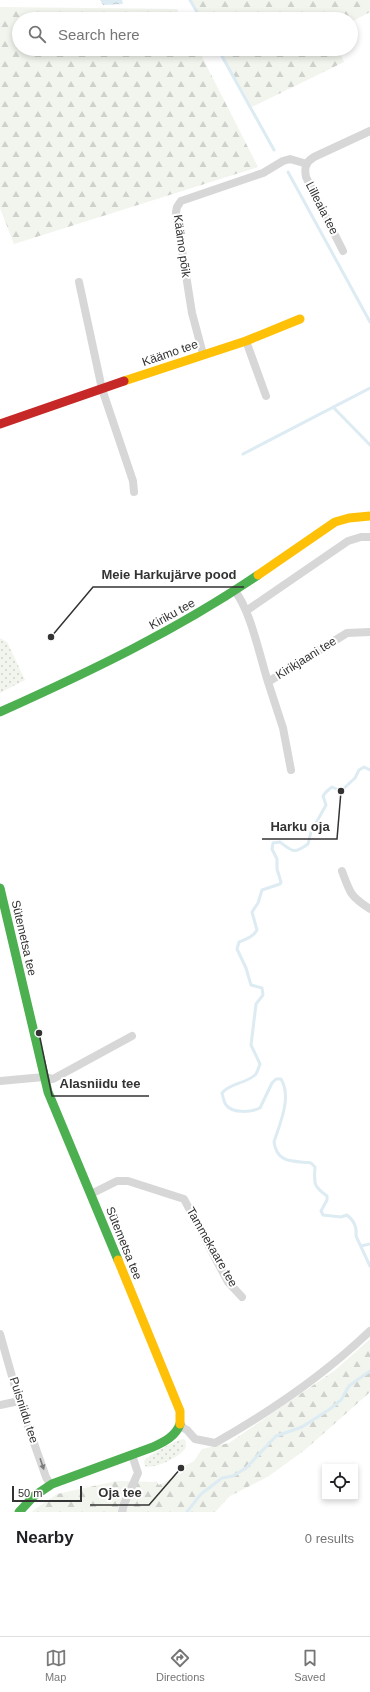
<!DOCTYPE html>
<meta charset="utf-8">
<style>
body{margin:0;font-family:Arial,sans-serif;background:#f2f2f2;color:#202124}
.controls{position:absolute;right:12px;bottom:12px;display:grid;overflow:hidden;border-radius:0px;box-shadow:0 2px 6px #0003}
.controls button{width:36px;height:36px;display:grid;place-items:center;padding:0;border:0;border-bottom:1px solid #e0e0e0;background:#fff;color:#202124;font:20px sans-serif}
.scale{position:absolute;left:12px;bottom:10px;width:70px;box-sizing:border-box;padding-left:4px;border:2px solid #333;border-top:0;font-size:11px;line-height:14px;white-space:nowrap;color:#333;-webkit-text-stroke:3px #fff;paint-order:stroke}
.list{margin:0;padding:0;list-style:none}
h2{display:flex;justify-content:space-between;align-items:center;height:52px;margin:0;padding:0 16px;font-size:17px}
h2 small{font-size:13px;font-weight:400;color:#757577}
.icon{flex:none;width:22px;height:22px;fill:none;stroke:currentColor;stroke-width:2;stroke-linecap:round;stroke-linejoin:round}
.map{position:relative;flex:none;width:370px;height:1512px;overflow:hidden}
.search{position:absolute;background:#fff;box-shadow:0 2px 6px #0003;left:12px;right:12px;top:12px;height:44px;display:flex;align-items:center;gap:10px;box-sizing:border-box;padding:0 14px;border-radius:22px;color:#757577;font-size:15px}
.sheet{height:124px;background:#fff}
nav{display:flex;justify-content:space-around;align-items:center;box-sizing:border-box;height:56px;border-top:1px solid #e0e0e0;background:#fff;font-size:11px;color:#757577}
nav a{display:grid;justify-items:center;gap:2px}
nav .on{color:#7a7a7a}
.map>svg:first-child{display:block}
.grass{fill:url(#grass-dots)}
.forest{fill:url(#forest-firs)}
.water{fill:url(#water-waves)}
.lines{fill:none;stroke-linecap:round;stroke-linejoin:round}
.stream{stroke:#ddebf3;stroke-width:3}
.street{stroke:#d7d7d7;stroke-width:8}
.fast{stroke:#4caf50;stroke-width:9}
.slow{stroke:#ffc107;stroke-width:9}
.jam{stroke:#c62828;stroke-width:9}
.oneway{fill:#7d7d7d}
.labels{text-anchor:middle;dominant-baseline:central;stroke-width:4;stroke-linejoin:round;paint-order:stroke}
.street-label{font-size:12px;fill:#333;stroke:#fff}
.leader{fill:none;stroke:#333;stroke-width:1.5}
.callout-dot{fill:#333;stroke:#fff;stroke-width:1.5}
.callout-label{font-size:13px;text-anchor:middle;font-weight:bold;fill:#333;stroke:#fff;stroke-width:4;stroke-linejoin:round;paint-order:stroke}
</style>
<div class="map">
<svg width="370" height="1512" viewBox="0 0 370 1512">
<defs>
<pattern id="grass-dots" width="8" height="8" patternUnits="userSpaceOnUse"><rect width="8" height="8" fill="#f1f5ed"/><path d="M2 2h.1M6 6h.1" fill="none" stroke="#cfd2cc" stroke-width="1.8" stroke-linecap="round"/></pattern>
<pattern id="forest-firs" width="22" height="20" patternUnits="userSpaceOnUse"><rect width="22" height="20" fill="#f1f5ed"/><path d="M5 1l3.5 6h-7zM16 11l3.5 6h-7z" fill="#cfd2cc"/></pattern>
<pattern id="water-waves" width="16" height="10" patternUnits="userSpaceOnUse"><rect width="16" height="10" fill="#ddebf3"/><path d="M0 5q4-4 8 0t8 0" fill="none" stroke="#becad1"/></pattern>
</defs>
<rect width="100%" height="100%" fill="#fff"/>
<path class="grass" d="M 0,638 L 7,642 L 25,680 L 0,693 Z
M 183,1439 L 185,1440 L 186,1446 C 185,1455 154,1470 145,1466 L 144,1461 C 148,1455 175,1441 183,1439 Z"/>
<path class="forest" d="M 190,0 L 370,0 L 370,12 L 351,22 L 351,19 L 201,19 Z
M 0,7 L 177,9 L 182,19 L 19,19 L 19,49 L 198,49 L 258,167 L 14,244 L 0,208 Z
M 218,49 L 338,49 L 344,62 L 252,107 Z
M 370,1339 L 370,1392 L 306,1449 L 269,1476 L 230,1496 L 215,1512 L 31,1512 L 57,1494 L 117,1481 L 154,1482 L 156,1481 L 159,1485 L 185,1471 L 183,1467 L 194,1461 L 202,1449 L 229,1443 L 334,1371 Z"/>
<path class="water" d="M 100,0 L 122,0 L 123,4 L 103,5 Z"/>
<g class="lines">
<path class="stream" d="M 190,0 L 201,19
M 218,49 L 274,150
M 288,172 L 370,322
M 333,407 L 370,445
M 243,454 L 370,388
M 316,823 L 326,805 L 323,796 L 326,792 L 332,787 L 341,791 L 355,778 L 359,770 L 364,767 L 370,770
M 311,832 L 308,844 C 294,854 293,852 280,842 L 273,843 L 272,849 L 277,859 L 277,869 L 281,882 L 280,884 L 262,890 L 258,903 L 252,912 L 257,930 C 253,937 246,939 239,942 L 237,949 L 246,968 L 251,985 L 262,988 L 263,995 L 256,1004 L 251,1045 L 260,1064 C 259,1067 257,1073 255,1075 C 245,1084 230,1083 222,1093 C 223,1097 224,1102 226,1105 C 233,1114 252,1112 260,1108 L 272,1083 L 276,1079 L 281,1079 C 292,1097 280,1123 274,1142 C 277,1164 294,1161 311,1163 L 315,1167 C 314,1183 313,1186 327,1196 L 327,1200 L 321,1211 L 323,1215 L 341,1217 L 347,1215 C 354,1221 357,1226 356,1236 L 370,1266
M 361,1246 L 370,1244
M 187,1512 L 201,1494 L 222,1478 L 233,1476 L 246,1468 L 276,1436 L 302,1427 L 330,1409 L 341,1400 L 349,1386 L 370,1371"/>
<path class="street" d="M 343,251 L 306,177 C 304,167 306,162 314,157 L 370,131
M 79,282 L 102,389 L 133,481 L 134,492
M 246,341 L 266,396
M 203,354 L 192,313 L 176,212 L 177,207 L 181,201 L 263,173 L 283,161 L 290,159 L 307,164
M 234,590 C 250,608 260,657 268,682 L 347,633 L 370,632
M 246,611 L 348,541 L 361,537 L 370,537
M 268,682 L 283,728 L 291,770
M 342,871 C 350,893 350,896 370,909
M 0,1081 L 44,1077 L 53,1079 L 132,1036
M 91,1194 L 117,1181 L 128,1181 L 184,1199 L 228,1282 L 242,1297
M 0,1334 L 19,1401 L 46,1477 L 50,1484
M 0,1405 L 19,1401
M 180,1426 L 187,1430 L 195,1439 L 215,1443 C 270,1412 324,1375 370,1331
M 122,1512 L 124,1504 L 138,1473 L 132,1455"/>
<path class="fast" d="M 0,712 C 89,672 177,630 258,575
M 0,888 L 48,1092 L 118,1260
M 19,1512 L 34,1496 L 52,1484 L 153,1447 C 164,1442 176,1436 180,1424"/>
<path class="slow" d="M 124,381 L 246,341 L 300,319
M 258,575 L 335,522 L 349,518 L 370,516
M 118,1260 L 180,1411 L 180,1424"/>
<path class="jam" d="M 0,424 L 124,381"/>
</g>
<defs><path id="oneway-solid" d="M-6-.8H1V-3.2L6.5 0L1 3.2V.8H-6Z"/></defs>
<use class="oneway" href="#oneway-solid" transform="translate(42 1464) rotate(71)"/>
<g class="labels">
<g class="street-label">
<text transform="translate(322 208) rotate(63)">Lilleaia tee</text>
<text transform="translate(182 246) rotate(82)">Käämo põik</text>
<text transform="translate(170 353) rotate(-19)">Käämo tee</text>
<text transform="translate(172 614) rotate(-29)">Kiriku tee</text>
<text transform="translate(306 658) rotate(-32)">Kirikjaani tee</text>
<text transform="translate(24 938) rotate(77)">Sütemetsa tee</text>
<text transform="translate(124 1243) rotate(68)">Sütemetsa tee</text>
<text transform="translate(212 1247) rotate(60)">Tammekaare tee</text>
<text transform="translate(24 1410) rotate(72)">Puisniidu tee</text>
</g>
</g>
<path class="leader" d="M51 637L93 587H244M341 791L337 839H262M39 1033L52 1096H149M181 1468L149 1505H90"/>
<g class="callout-dot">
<circle cx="51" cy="637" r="4"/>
<circle cx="341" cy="791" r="4"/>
<circle cx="39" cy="1033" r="4"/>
<circle cx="181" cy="1468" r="4"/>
</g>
<g class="callout-label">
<text x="169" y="579">Meie Harkujärve pood</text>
<text x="300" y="831">Harku oja</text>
<text x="100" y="1088">Alasniidu tee</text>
<text x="120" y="1497">Oja tee</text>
</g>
</svg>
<div class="controls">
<button><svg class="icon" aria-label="locate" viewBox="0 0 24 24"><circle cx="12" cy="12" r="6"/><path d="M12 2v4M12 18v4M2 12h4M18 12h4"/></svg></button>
</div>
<div class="scale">50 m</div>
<div class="search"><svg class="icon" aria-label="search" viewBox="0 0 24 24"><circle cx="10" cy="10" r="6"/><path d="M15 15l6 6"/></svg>Search here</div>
</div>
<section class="sheet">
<h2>Nearby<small>0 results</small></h2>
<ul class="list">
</ul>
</section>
<nav>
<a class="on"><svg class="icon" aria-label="map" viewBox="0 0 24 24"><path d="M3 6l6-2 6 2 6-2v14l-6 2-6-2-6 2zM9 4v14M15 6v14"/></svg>Map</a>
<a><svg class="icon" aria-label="directions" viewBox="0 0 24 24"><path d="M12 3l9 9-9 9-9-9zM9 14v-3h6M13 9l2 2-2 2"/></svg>Directions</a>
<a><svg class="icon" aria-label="saved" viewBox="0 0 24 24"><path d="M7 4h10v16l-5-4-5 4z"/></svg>Saved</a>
</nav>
